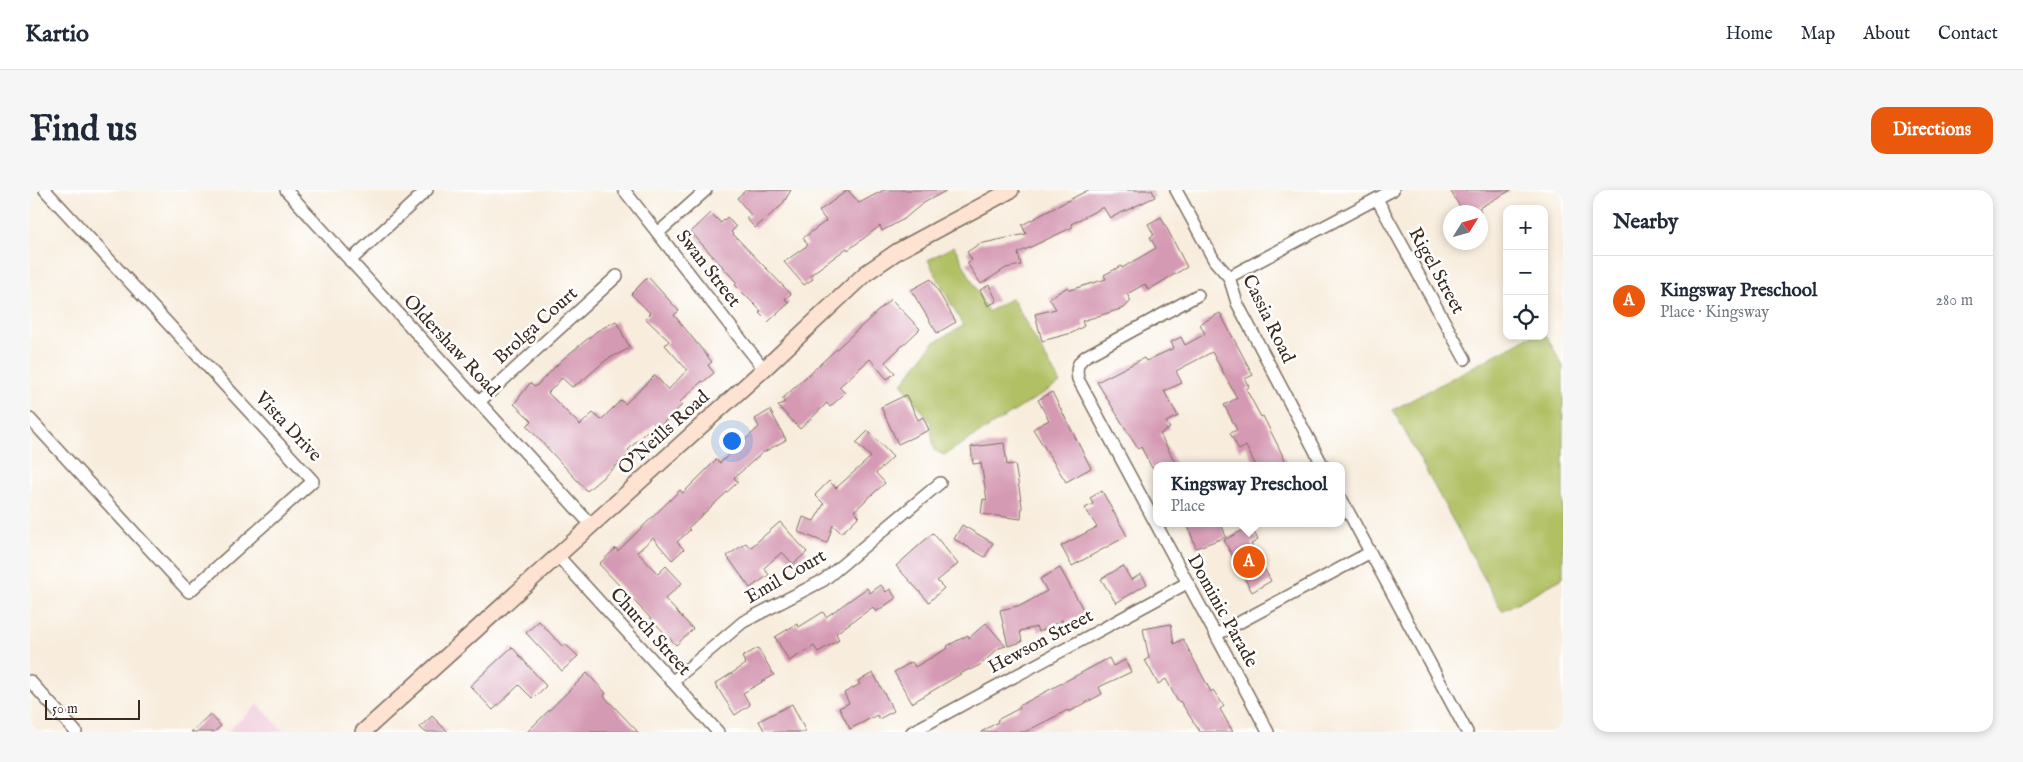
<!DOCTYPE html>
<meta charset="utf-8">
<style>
body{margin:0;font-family:"IM FELL English",serif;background:#f6f6f7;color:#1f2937}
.controls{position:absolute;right:15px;top:15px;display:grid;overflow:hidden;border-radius:10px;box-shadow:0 2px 8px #0003}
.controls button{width:45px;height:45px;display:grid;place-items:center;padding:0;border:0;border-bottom:1px solid #e0e1e3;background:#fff;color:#1f2937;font:25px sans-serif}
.compass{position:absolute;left:1413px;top:15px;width:45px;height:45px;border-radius:50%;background:#fff;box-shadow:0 2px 8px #0003;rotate:53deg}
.scale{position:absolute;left:15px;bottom:12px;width:95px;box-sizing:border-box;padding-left:5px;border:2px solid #3b2a1e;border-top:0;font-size:14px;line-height:18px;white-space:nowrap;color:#3b2a1e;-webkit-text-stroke:4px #fff;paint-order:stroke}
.you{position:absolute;left:701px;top:250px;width:18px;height:18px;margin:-12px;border:4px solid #fff;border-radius:50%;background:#1a73e8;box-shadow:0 0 0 8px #1a73e833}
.badge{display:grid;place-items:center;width:32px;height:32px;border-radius:50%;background:#ea580c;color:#fff;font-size:16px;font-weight:700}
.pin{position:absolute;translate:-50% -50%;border:2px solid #fff;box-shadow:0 1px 5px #0006}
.popup{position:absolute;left:1123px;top:272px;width:192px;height:65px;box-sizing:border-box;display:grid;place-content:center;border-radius:10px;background:#fff;filter:drop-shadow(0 1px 4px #0005);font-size:16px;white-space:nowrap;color:#747a83}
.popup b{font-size:19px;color:#1f2937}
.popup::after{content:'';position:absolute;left:50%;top:100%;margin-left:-10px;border:10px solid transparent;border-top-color:#fff}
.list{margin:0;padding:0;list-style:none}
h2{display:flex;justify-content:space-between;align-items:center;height:65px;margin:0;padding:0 20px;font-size:21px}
h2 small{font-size:16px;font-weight:400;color:#747a83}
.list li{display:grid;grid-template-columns:32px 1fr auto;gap:15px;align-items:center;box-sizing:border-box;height:90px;padding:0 20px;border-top:1px solid #e0e1e3}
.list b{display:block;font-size:19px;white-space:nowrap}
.list p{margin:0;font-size:16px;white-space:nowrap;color:#747a83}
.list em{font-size:16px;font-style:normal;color:#747a83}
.icon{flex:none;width:28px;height:28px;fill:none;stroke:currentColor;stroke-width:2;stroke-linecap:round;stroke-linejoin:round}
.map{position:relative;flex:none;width:1533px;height:542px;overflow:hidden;border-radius:15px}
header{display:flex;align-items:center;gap:30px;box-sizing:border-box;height:70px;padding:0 25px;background:#fff;border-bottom:1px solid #e0e1e3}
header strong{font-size:24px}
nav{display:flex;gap:28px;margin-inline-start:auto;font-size:18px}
.intro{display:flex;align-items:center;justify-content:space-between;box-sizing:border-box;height:120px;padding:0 30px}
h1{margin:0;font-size:35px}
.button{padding:12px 22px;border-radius:15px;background:#ea580c;color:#fff;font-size:18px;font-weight:700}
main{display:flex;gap:30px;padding:0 30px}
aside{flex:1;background:#fff;border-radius:15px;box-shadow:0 2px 8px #0003}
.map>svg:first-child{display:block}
.built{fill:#f3cfdf}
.green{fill:#b0c063;stroke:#767540}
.building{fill:#d59ab3}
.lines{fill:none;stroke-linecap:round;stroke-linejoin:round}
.street-casing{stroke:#7d6e61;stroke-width:14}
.secondary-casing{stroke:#7d6e61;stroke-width:18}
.street{stroke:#fff;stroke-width:11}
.secondary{stroke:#fee3d2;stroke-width:15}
.labels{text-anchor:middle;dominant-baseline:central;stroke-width:5;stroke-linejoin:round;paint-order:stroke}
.street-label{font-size:19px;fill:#3b2a1e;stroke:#fff}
</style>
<header>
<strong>Kartio</strong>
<nav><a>Home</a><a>Map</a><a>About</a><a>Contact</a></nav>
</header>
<div class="intro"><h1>Find us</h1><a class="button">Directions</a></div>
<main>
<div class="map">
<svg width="1533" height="542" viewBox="0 0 1533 542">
<rect width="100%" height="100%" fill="#fff"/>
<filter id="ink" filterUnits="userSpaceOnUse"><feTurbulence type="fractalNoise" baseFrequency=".02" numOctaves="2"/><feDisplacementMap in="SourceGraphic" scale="10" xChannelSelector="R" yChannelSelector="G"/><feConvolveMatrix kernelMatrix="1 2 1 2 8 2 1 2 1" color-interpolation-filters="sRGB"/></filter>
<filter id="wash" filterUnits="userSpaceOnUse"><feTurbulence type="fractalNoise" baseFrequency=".0096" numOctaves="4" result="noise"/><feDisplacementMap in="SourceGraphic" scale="20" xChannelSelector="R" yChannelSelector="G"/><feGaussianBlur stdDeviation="1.12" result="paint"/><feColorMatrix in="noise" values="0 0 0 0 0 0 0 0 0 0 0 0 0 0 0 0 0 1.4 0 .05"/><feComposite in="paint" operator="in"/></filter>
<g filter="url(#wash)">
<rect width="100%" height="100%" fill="#f8eddd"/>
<path class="built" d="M 228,514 L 254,542 L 197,542 Z"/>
<path class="green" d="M 924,56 L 958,122 L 982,108 L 1030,193 L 914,265 L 904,260 L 900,231 L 872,194 L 903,153 L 933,136 L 898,70 Z
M 1514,141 L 1533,176 L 1533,388 L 1472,421 L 1363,220 L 1500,146 L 1514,146 Z"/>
<g id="blocks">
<path class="building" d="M 716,0 L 761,0 L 752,15 L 725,38 L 716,28 L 721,25 L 707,8 Z
M 818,0 L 829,13 L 854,0 L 917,0 L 892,14 L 874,29 L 852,41 L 850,36 L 818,60 L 817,58 L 780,85 L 783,89 L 774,95 L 754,72 L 778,55 L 773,48 L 796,31 L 789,21 Z
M 1058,0 L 1122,0 L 1125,7 L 1080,28 L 1073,17 L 1041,34 L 1043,37 L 988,63 L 991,75 L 976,78 L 951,94 L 937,73 L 942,70 L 937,62 L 949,54 L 996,44 L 992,35 Z
M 1420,0 L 1481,0 L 1449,18 L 1451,22 L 1433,22 Z
M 681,23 L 691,33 L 697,27 L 706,37 L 701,42 L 761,104 L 755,109 L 759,113 L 738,132 L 729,123 L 731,121 L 705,95 L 707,93 L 661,42 Z
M 1131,27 L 1157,77 L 1118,100 L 1115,94 L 1097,104 L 1101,111 L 1094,118 L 1052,131 L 1054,136 L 1042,143 L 1012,151 L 1005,124 L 1026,119 L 1019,108 L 1038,97 L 1040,100 L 1076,89 L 1074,85 L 1091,76 L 1092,78 L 1126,58 L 1120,47 L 1124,45 L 1118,34 Z
M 618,87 L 649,121 L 644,125 L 682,172 L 678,175 L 684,183 L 673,192 L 672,191 L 650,212 L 652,215 L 628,238 L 624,234 L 598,260 L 601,263 L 557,301 L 497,236 L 502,231 L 484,214 L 500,193 L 505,197 L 533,169 L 567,141 L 586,131 L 600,158 L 576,170 L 552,191 L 542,197 L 532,188 L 518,203 L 550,235 L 563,223 L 571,230 L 591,210 L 595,214 L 625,185 L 638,200 L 657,180 L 635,155 L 639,151 L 615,128 L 620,123 L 601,104 Z
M 901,89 L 926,132 L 907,143 L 881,100 Z
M 959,95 L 967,111 L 958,116 L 950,100 Z
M 861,109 L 890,139 L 855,172 L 865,183 L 857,189 L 840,169 L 809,197 L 815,203 L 800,217 L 797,213 L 770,239 L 748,216 L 755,212 L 752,209 Z
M 1190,123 L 1223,185 L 1215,189 L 1219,197 L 1216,199 L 1231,227 L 1233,226 L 1258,276 L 1226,276 L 1216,256 L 1209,260 L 1200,243 L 1207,240 L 1194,215 L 1207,208 L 1182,162 L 1146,181 L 1152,193 L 1134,201 L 1148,226 L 1136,232 L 1140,238 L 1130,244 L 1147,276 L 1122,278 L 1111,257 L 1108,259 L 1067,192 L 1114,168 L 1116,171 L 1144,158 L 1141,152 L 1151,147 L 1155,155 L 1175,144 L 1170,134 Z
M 1022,202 L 1061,278 L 1036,292 L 1003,239 L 1019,230 L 1008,210 Z
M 876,205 L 888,230 L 893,227 L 899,240 L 868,254 L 851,217 Z
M 740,220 L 756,250 L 732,263 L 704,288 L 708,292 L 658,338 L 660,340 L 647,352 L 654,359 L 642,370 L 623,348 L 607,362 L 628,384 L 636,376 L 652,393 L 635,409 L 663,439 L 646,455 L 569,374 L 586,358 L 588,361 L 650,300 L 653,303 L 686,270 L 690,273 L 729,237 L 725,229 Z
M 838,241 L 863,267 L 846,283 L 855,293 L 824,321 L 829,326 L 817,338 L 811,343 L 803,335 L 797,353 L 768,342 L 773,327 L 784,331 L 794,314 L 785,305 L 799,291 L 806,298 L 841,267 L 826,253 Z
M 974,253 L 977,275 L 985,274 L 992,316 L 991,329 L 951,324 L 953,309 L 957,310 L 951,273 L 943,274 L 941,257 Z
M 1072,301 L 1097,346 L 1042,376 L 1031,356 L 1067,337 L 1055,318 L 1063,314 L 1060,308 Z
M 750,332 L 777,362 L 763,374 L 752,362 L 734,378 L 739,385 L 720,398 L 697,366 L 716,353 L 720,358 Z
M 1157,333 L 1191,333 L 1196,347 L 1166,358 Z
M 932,335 L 963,353 L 955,367 L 924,349 Z
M 1221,336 L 1228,350 L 1221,354 L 1241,391 L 1222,402 L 1194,350 Z
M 903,343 L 928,374 L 907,391 L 914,398 L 899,412 L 866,376 Z
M 1093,376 L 1101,390 L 1111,384 L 1117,394 L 1086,413 L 1071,389 Z
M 1030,378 L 1055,423 L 1034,434 L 1032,430 L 1009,442 L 1006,437 L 990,441 L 992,452 L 978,456 L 970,420 L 992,415 L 1017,401 L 1010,389 Z
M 851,395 L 856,402 L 860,399 L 866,408 L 846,422 L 843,417 L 806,443 L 809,450 L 788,462 L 784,456 L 759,471 L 745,447 L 767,434 L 769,437 L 793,422 L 796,427 L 837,398 L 840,403 Z
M 509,431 L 533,457 L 536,455 L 548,466 L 532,481 L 496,443 Z
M 956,433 L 976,456 L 969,458 L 950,475 L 940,480 L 939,479 L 882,513 L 864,482 L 882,472 L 885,477 L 918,458 L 917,456 L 938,445 L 939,448 Z
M 1141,434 L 1144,454 L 1153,449 L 1181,502 L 1183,500 L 1194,516 L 1190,519 L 1203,542 L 1170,542 L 1150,511 L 1148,512 L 1136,489 L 1128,494 L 1115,470 L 1119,468 L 1113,439 Z
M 482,457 L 516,496 L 503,509 L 489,495 L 463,520 L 440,496 Z
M 728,458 L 744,485 L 713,503 L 720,515 L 705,525 L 685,494 L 716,474 L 712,467 Z
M 1079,468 L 1083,476 L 1095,470 L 1101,482 L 1069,497 L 1072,504 L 1039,522 L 1038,520 L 995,542 L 951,542 L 968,532 L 967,530 L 990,518 L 989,516 Z
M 557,483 L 576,503 L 574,506 L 608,542 L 497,542 Z
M 843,483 L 864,521 L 849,529 L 847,525 L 820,539 L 809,518 L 819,513 L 814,503 L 830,494 L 828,491 Z
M 762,514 L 776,542 L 735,542 L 729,531 Z
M 180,524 L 191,536 L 184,542 L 161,542 Z
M 402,526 L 418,542 L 395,542 L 390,537 Z"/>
</g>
</g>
<g filter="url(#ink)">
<use href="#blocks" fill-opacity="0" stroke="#7d6e61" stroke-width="1"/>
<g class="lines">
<defs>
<path id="street" d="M 256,0 L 562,336
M 594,0 L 734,179
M 1146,0 L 1184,70 L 1199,87 L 1207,113 L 1293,276
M 1347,9 L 1435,169
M 628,43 L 676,0
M 320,71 L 397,0
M 1199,87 L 1363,0
M 1168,105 L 1056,166 C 1047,173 1046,178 1048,189 L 1238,542
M 449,212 L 587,86
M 0,229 L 159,402 L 283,291 L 15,0
M 1312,310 L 1437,542
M 527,365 L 688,542
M 1186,445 L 1339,363
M 0,491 L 46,542
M 642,492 L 713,432 L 794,390 L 910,293
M 882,542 L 1157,393"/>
<path id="secondary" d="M 333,542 L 734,179 L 836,83 L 868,61 L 981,0"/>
</defs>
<use href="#street" class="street-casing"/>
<use href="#secondary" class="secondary-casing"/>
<use href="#street" class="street"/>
<use href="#secondary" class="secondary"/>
</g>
</g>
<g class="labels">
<g class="street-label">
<text transform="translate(678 79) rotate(52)">Swan Street</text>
<text transform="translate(1406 81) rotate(61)">Rigel Street</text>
<text transform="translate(1238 129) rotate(64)">Cassia Road</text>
<text transform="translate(506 136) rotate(-42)">Brolga Court</text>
<text transform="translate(421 156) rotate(47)">Oldershaw Road</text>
<text transform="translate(258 237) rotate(47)">Vista Drive</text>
<text transform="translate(634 243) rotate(-42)">O'Neills Road</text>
<text transform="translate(756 387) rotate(-30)">Emil Court</text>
<text transform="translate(1192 421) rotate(61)">Dominic Parade</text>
<text transform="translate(620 442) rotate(48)">Church Street</text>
<text transform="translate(1011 452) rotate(-28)">Hewson Street</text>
</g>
</g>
</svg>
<div class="controls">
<button>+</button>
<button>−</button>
<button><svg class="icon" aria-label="locate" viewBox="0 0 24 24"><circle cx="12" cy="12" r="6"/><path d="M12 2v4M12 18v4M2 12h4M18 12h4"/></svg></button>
</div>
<svg class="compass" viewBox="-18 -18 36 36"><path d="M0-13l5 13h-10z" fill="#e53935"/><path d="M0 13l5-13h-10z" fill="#747a83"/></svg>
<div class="scale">50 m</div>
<div class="you"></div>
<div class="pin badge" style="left:1219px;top:372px">A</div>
<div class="popup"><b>Kingsway Preschool</b>Place</div>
</div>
<aside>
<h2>Nearby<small></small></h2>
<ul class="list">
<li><span class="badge">A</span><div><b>Kingsway Preschool</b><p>Place · Kingsway</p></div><em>280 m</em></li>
</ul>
</aside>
</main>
